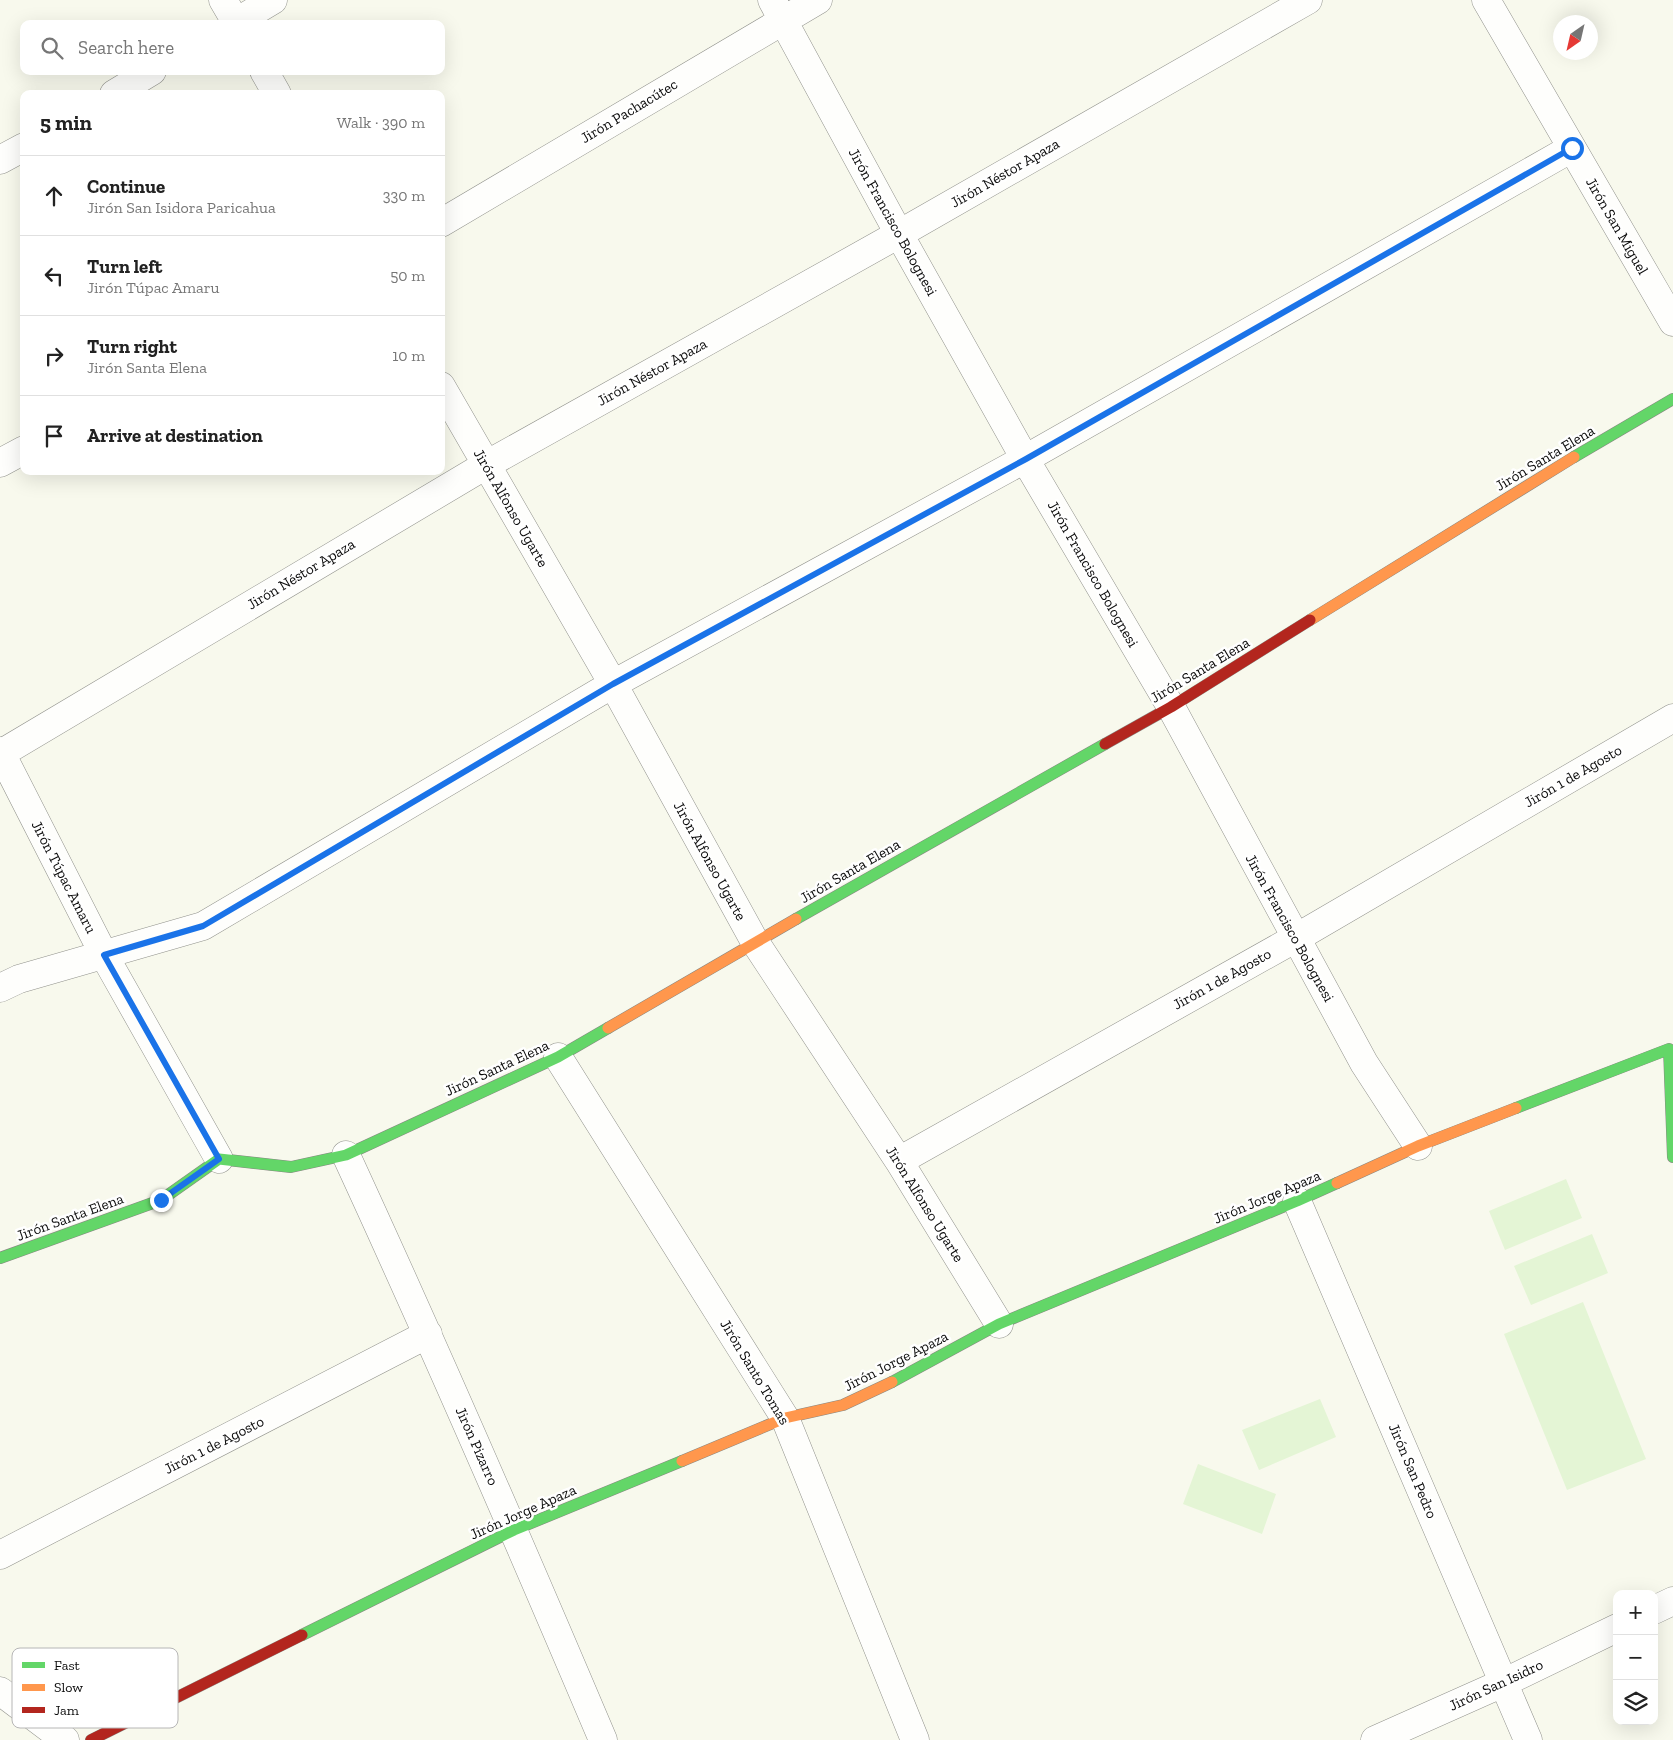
<!DOCTYPE html>
<meta charset="utf-8">
<style>
body{margin:0;font-family:"Zilla Slab",serif;background:#f6f6f6;color:#222}
.controls{position:absolute;right:15px;bottom:15px;display:grid;overflow:hidden;border-radius:10px;box-shadow:0 5px 20px #0002}
.controls button{width:45px;height:45px;display:grid;place-items:center;padding:0;border:0;border-bottom:1px solid #e0e0e0;background:#fff;color:#222;font:25px sans-serif}
.compass{position:absolute;left:1553px;top:15px;width:45px;height:45px;border-radius:50%;background:#fff;box-shadow:0 5px 20px #0002;rotate:214deg}
.stop{position:absolute;width:15px;height:15px;margin:-11px;border:4px solid #1a73e8;border-radius:50%;background:#fff}
.stop.end{background:#1a73e8;border-color:#fff;box-shadow:0 1px 5px #0008}
.list{margin:0;padding:0;list-style:none}
h2{display:flex;justify-content:space-between;align-items:center;height:65px;margin:0;padding:0 20px;font-size:21px}
h2 small{font-size:16px;font-weight:400;color:#767676}
.list li{display:grid;grid-template-columns:32px 1fr auto;gap:15px;align-items:center;box-sizing:border-box;height:80px;padding:0 20px;border-top:1px solid #e0e0e0}
.list b{display:block;font-size:19px;white-space:nowrap}
.list p{margin:0;font-size:16px;white-space:nowrap;color:#767676}
.list em{font-size:16px;font-style:normal;color:#767676}
.icon{flex:none;width:28px;height:28px;fill:none;stroke:currentColor;stroke-width:2;stroke-linecap:round;stroke-linejoin:round}
.map{position:relative;flex:none;width:1673px;height:1740px;overflow:hidden}
.search{position:absolute;background:#fff;box-shadow:0 5px 20px #0002;left:20px;top:20px;width:425px;height:55px;display:flex;align-items:center;gap:12px;box-sizing:border-box;padding:0 18px;border-radius:10px;color:#767676;font-size:19px}
.panel{position:absolute;background:#fff;box-shadow:0 5px 20px #0002;left:20px;top:90px;width:425px;height:385px;border-radius:10px}
.map>svg:first-child{display:block}
.pitch{fill:#e4f5d5}
.lines{fill:none;stroke-linecap:round;stroke-linejoin:round}
.street-casing{stroke:#91928c;stroke-width:29}
.fast-casing{stroke:#888883;stroke-width:12}
.slow-casing{stroke:#888883;stroke-width:12}
.jam-casing{stroke:#888883;stroke-width:12}
.street{stroke:#fefefc;stroke-width:28}
.fast{stroke:#63d668;stroke-width:11}
.slow{stroke:#ff974d;stroke-width:11}
.jam{stroke:#b3261e;stroke-width:11}
.route{stroke:#1a73e8;stroke-width:6}
.labels{text-anchor:middle;dominant-baseline:central;stroke-width:5;stroke-linejoin:round;paint-order:stroke}
.street-label{font-size:15px;fill:#0a0a0a;stroke:#fff}
.key{fill:#fff;stroke:#b6b6b6;stroke-width:1}
.key-label{font-size:14px;fill:#0a0a0a}
</style>
<div class="map">
<svg width="1673" height="1740" viewBox="0 0 1673 1740">
<rect width="100%" height="100%" fill="#f8f9ed"/>
<path class="pitch" d="M 1566,1179 L 1582,1218 L 1505,1250 L 1489,1211 Z
M 1592,1234 L 1608,1273 L 1531,1305 L 1514,1266 Z
M 1583,1302 L 1646,1459 L 1567,1490 L 1504,1334 Z
M 1320,1399 L 1336,1437 L 1259,1470 L 1242,1430 Z
M 1198,1464 L 1276,1494 L 1262,1534 L 1183,1504 Z"/>
<g class="lines">
<defs>
<path id="street" d="M 223,0 L 237,24
M 772,0 L 899,234 L 1025,459 L 1171,707 L 1364,1063 L 1418,1146
M 1486,0 L 1673,322
M 233,24 L 273,0
M 264,71 L 277,94
M 114,94 L 152,71
M 0,160 L 24,147
M 441,223 L 818,0
M 441,386 L 613,684 L 755,942 L 899,1161 L 999,1324
M 0,463 L 24,450
M 0,751 L 104,955 L 219,1159
M 2,753 L 486,465 L 899,234 L 1308,0
M 0,988 L 19,979 L 203,926 L 613,684 L 1025,459 L 1572,148
M 558,1057 L 785,1418 L 915,1740
M 346,1155 C 435,1348 520,1544 603,1740
M 899,1161 L 1296,938 L 1673,718
M 1297,1201 L 1528,1740
M 0,1555 L 428,1334
M 1654,1610 L 1673,1601
M 0,1691 L 65,1740
M 1375,1740 L 1503,1683 L 1617,1628"/>
<path id="fast" d="M 1574,457 L 1673,399
M 796,919 L 1105,744
M 1516,1108 L 1669,1049 L 1673,1157
M 0,1258 L 161,1200 L 219,1159 L 291,1167 L 346,1155 L 558,1057 L 608,1028
M 892,1382 L 999,1324 L 1297,1201 L 1337,1183
M 302,1635 L 514,1530 L 682,1461"/>
<path id="slow" d="M 1310,620 L 1574,457
M 608,1028 L 796,919
M 1337,1183 L 1418,1146 L 1516,1108
M 682,1461 L 785,1418 L 843,1405 L 892,1382"/>
<path id="jam" d="M 1105,744 L 1171,707 L 1310,620
M 91,1740 L 302,1635"/>
</defs>
<use href="#street" class="street-casing"/>
<use href="#fast" class="fast-casing"/>
<use href="#slow" class="slow-casing"/>
<use href="#jam" class="jam-casing"/>
<use href="#street" class="street"/>
<use href="#fast" class="fast"/>
<use href="#slow" class="slow"/>
<use href="#jam" class="jam"/>
</g>
<g class="lines">
<path class="route" d="M 161,1200 L 219,1159 L 104,955 L 203,926 L 613,684 L 1026,459 L 1572,148"/>
</g>
<g class="labels">
<g class="street-label">
<text transform="translate(629 111) rotate(-31)">Jirón Pachacútec</text>
<text transform="translate(1005 173) rotate(-30)">Jirón Néstor Apaza</text>
<text transform="translate(893 222) rotate(61)">Jirón Francisco Bolognesi</text>
<text transform="translate(1617 226) rotate(60)">Jirón San Miguel</text>
<text transform="translate(652 372) rotate(-29)">Jirón Néstor Apaza</text>
<text transform="translate(1545 458) rotate(-31)">Jirón Santa Elena</text>
<text transform="translate(511 508) rotate(60)">Jirón Alfonso Ugarte</text>
<text transform="translate(301 574) rotate(-31)">Jirón Néstor Apaza</text>
<text transform="translate(1093 574) rotate(60)">Jirón Francisco Bolognesi</text>
<text transform="translate(1200 670) rotate(-31)">Jirón Santa Elena</text>
<text transform="translate(1573 776) rotate(-30)">Jirón 1 de Agosto</text>
<text transform="translate(710 861) rotate(61)">Jirón Alfonso Ugarte</text>
<text transform="translate(850 871) rotate(-30)">Jirón Santa Elena</text>
<text transform="translate(64 877) rotate(63)">Jirón Túpac Amaru</text>
<text transform="translate(1290 928) rotate(61)">Jirón Francisco Bolognesi</text>
<text transform="translate(1222 979) rotate(-29)">Jirón 1 de Agosto</text>
<text transform="translate(497 1068) rotate(-25)">Jirón Santa Elena</text>
<text transform="translate(1267 1197) rotate(-23)">Jirón Jorge Apaza</text>
<text transform="translate(925 1204) rotate(58)">Jirón Alfonso Ugarte</text>
<text transform="translate(70 1217) rotate(-20)">Jirón Santa Elena</text>
<text transform="translate(896 1361) rotate(-27)">Jirón Jorge Apaza</text>
<text transform="translate(755 1372) rotate(59)">Jirón Santo Tomas</text>
<text transform="translate(214 1445) rotate(-27)">Jirón 1 de Agosto</text>
<text transform="translate(477 1446) rotate(66)">Jirón Pizarro</text>
<text transform="translate(1413 1471) rotate(67)">Jirón San Pedro</text>
<text transform="translate(523 1512) rotate(-24)">Jirón Jorge Apaza</text>
<text transform="translate(1496 1685) rotate(-25)">Jirón San Isidro</text>
</g>
</g>
<rect x="12" y="1648" width="166" height="80" rx="8" class="key"/>
<rect x="22" y="1662" width="23" height="6" fill="#63d668"/>
<rect x="22" y="1684" width="23" height="7" fill="#ff974d"/>
<rect x="22" y="1707" width="23" height="6" fill="#b3261e"/>
<g class="key-label">
<text x="54" y="1670">Fast</text>
<text x="54" y="1692">Slow</text>
<text x="54" y="1715">Jam</text>
</g>
</svg>
<div class="controls">
<button>+</button>
<button>−</button>
<button><svg class="icon" aria-label="layers" viewBox="0 0 24 24"><path d="M12 4l9 5-9 5-9-5zM3 14l9 5 9-5"/></svg></button>
</div>
<svg class="compass" viewBox="-18 -18 36 36"><path d="M0-13l5 13h-10z" fill="#e53935"/><path d="M0 13l5-13h-10z" fill="#767676"/></svg>
<div class="stop" style="left:1572px;top:148px"></div>
<div class="stop end" style="left:161px;top:1200px"></div>
<div class="search"><svg class="icon" aria-label="search" viewBox="0 0 24 24"><circle cx="10" cy="10" r="6"/><path d="M15 15l6 6"/></svg>Search here</div>
<section class="panel">
<h2>5 min<small>Walk · 390 m</small></h2>
<ul class="list">
<li><svg class="icon" aria-label="ahead" viewBox="0 0 24 24"><path d="M12 20V5M6 11l6-6 6 6"/></svg><div><b>Continue</b><p>Jirón San Isidora Paricahua</p></div><em>330 m</em></li>
<li><svg class="icon" aria-label="left" viewBox="0 0 24 24"><path d="M17 20v-9H6M10 6l-5 5 5 5"/></svg><div><b>Turn left</b><p>Jirón Túpac Amaru</p></div><em>50 m</em></li>
<li><svg class="icon" aria-label="right" viewBox="0 0 24 24"><path d="M7 20v-9h11M14 6l5 5-5 5"/></svg><div><b>Turn right</b><p>Jirón Santa Elena</p></div><em>10 m</em></li>
<li><svg class="icon" aria-label="arrive" viewBox="0 0 24 24"><path d="M6 21V4h12l-3 4 3 4H6"/></svg><div><b>Arrive at destination</b></div></li>
</ul>
</section>
</div>
